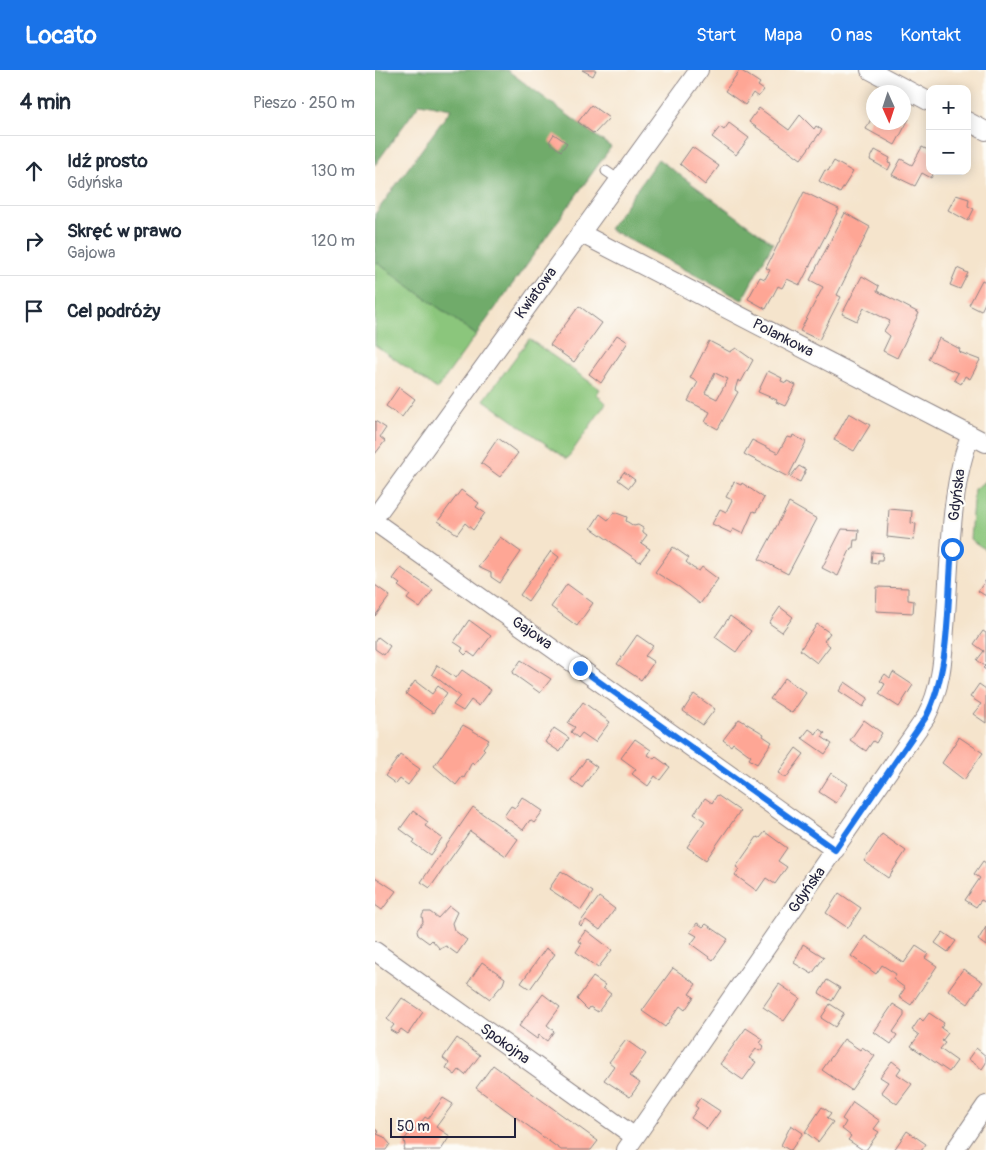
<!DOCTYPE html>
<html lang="pl">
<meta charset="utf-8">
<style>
body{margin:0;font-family:Pangolin,sans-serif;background:#f2f2f3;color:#1f2937}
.controls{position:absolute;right:15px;top:15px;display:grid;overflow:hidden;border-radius:10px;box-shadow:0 2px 12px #0003}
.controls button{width:45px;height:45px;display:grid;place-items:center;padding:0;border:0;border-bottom:1px solid #e0e1e3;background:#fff;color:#1f2937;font:25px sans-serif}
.compass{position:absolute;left:491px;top:15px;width:45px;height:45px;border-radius:50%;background:#fff;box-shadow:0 2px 12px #0003;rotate:177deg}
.scale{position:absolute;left:15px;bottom:12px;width:126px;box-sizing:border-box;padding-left:5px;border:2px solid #22223b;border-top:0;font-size:14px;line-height:18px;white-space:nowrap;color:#22223b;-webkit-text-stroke:4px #fdfcf7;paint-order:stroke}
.stop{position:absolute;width:15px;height:15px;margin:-11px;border:4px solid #1a73e8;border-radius:50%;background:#fff}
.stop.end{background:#1a73e8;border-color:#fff;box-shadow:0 1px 5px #0008}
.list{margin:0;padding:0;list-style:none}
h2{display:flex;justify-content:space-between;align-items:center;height:65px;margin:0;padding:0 20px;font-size:21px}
h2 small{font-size:16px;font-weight:400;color:#747a83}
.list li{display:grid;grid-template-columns:32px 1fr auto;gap:15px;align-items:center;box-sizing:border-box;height:70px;padding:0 20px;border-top:1px solid #e0e1e3}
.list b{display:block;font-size:19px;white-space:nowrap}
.list p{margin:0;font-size:16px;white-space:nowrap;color:#747a83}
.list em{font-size:16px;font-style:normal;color:#747a83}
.icon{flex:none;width:28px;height:28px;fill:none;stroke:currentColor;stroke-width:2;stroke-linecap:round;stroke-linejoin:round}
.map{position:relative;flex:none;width:611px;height:1080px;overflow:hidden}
header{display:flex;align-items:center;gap:30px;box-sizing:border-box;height:70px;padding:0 25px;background:#1a73e8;color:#fff}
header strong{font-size:24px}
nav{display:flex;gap:28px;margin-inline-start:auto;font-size:18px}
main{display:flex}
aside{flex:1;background:#fff}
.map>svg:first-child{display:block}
.green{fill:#8bc67b;stroke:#56745b}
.forest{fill:#70ab6b;stroke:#496653}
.building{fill:#fea695;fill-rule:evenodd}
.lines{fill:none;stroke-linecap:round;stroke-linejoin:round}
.service-casing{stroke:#8c8384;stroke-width:11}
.minor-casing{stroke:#8c8384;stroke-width:20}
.service{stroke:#fff;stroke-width:9}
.minor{stroke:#fff;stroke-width:18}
.route{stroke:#1a73e8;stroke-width:6}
.labels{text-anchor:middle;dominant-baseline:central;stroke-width:4.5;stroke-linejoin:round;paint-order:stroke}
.street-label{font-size:15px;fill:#22223b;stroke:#fdfcf7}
</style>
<header>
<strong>Locato</strong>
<nav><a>Start</a><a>Mapa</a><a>O nas</a><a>Kontakt</a></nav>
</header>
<main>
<aside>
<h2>4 min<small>Pieszo · 250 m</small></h2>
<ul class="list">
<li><svg class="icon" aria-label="ahead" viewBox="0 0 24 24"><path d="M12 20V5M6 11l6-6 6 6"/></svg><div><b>Idź prosto</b><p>Gdyńska</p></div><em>130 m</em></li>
<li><svg class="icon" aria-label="right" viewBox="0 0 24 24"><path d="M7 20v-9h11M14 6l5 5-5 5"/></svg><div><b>Skręć w prawo</b><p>Gajowa</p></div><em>120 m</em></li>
<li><svg class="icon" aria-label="arrive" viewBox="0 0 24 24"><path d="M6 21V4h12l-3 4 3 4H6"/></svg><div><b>Cel podróży</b></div></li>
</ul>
</aside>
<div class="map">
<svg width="611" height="1080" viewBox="0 0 611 1080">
<rect width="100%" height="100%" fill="#fdfcf7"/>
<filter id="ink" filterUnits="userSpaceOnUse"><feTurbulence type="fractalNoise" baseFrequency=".02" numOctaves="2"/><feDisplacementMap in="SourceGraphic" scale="10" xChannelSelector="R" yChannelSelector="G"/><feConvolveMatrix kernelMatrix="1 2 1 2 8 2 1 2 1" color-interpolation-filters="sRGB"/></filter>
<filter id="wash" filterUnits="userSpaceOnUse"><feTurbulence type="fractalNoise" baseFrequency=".0096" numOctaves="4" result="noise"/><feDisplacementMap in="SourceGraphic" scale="20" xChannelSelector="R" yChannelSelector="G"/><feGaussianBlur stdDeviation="1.12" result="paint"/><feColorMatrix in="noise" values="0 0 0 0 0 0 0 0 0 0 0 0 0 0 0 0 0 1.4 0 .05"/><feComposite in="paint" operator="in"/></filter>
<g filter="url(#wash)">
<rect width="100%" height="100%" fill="#f5e4cc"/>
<path class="green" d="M 0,191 L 101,265 L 62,319 L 0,275 Z
M 154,269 L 225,319 L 222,324 L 231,333 L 192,389 L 109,330 Z
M 611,411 L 611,480 L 595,469 L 599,419 Z"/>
<path class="forest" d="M 0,0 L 132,0 L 236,77 L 101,265 L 0,191 L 0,144 L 76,39 L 45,33 L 0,95 Z
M 283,89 L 398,173 L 367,230 L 234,159 Z"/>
<g id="blocks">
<path class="building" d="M 207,0 L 221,0 L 218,6 Z
M 365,0 L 385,13 L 383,16 L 389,20 L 383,27 L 378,23 L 370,35 L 350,21 Z
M 216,35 L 234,48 L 219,64 L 203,52 Z
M 384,38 L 414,60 L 425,45 L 439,59 L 441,56 L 447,60 L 426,89 L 374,52 Z
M 498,45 L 498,52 L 528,52 L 528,46 L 534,49 L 520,75 L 491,59 Z
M 354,53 L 374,68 L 361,85 L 337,67 L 345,57 L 349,60 Z
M 179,64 L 192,73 L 186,81 L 174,72 Z
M 317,77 L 344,96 L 330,115 L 305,94 Z
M 547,77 L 555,81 L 555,101 L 560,101 L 556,108 L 547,103 L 540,116 L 517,105 L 526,89 L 537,95 Z
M 500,80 L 515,88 L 513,93 L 516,94 L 513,100 L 495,90 Z
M 459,91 L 478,102 L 465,123 L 444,111 L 450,100 L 453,101 Z
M 429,122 L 464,139 L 425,215 L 412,209 L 407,218 L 403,216 L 391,239 L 373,229 L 385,207 L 390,209 L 395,200 L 391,198 Z
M 581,125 L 594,129 L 593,136 L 599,139 L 593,151 L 573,140 Z
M 470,143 L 495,157 L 462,225 L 466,227 L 444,270 L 425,261 L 448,217 L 435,210 Z
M 582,198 L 593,203 L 585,219 L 575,215 Z
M 487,206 L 504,216 L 502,221 L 544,243 L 522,288 L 508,281 L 515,266 L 509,261 L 515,251 L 489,238 L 482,251 L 467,244 Z
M 607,210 L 611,212 L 611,231 L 606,241 L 594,235 Z
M 204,236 L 227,253 L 199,292 L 175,275 Z
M 242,265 L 253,272 L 226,313 L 214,304 Z
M 564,268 L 585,279 L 584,282 L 605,290 L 595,309 L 590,306 L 586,314 L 579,310 L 583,303 L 553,289 Z
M 334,271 L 355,282 L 361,278 L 378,290 L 366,312 L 363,310 L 360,320 L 363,322 L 343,359 L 330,352 L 335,342 L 313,331 L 323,312 L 315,308 ZM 340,303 L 353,309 L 342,329 L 330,323 Z
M 393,301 L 407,308 L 406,311 L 411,313 L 412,311 L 421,315 L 410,336 L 401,332 L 402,330 L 383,322 Z
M 24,317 L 40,329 L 27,347 L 11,336 Z
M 474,343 L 495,355 L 479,381 L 459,370 Z
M 0,351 L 11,358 L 5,367 L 10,371 L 0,384 Z
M 418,365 L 431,372 L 413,407 L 369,384 L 377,370 L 403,383 L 412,367 L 417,368 Z
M 123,368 L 143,383 L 125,407 L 106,393 Z
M 424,396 L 431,400 L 425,412 L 415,407 Z
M 249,402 L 260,410 L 254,418 L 243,410 Z
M 359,412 L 366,415 L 367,413 L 389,428 L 381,442 L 378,441 L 368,464 L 358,459 L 356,463 L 337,454 L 345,439 L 351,442 L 357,430 L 351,427 Z
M 86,420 L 104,433 L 101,437 L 110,443 L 98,460 L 90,453 L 82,464 L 63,451 Z
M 414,433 L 442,449 L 413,504 L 384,489 Z
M 514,439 L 537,441 L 536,453 L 541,454 L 539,470 L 512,467 Z
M 239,442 L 252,447 L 251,451 L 259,456 L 263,455 L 268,458 L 268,462 L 272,465 L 266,473 L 275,479 L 265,492 L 216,458 L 225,444 L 233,450 Z
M 467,459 L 484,460 L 483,470 L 479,470 L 478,478 L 476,478 L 463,506 L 447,498 Z
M 125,467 L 146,482 L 125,513 L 116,507 L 116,503 L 103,497 Z
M 298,477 L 314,488 L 311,492 L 318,498 L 324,501 L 327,497 L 343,509 L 325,534 L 304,517 L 280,502 Z
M 176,481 L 184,487 L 153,531 L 145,525 Z
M 497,482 L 508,483 L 507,490 L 503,490 L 503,494 L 496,493 Z
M 26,498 L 58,520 L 45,538 L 32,529 L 35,525 L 23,516 L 25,514 L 18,509 Z
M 611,510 L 611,526 L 603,521 Z
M 192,514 L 218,533 L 202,556 L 176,537 Z
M 0,515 L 15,526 L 0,546 Z
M 502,517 L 533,518 L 533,530 L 539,531 L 538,543 L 501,541 Z
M 405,537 L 418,547 L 407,562 L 394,553 Z
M 355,546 L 376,561 L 361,582 L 340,567 Z
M 94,550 L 116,566 L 100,587 L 93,582 L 90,585 L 86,581 L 88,578 L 79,572 Z
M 442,554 L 455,563 L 449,571 L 455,576 L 442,593 L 425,580 Z
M 608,561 L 611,563 L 611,600 L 608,598 L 610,596 L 602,590 L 609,581 L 599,574 Z
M 262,565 L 278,576 L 270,586 L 279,592 L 266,610 L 242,594 Z
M 3,567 L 15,576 L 9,585 L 0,579 L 0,571 Z
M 146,590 L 176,609 L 165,623 L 137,603 Z
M 62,595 L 81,608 L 87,600 L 116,620 L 104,636 L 96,630 L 88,641 L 78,635 L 85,626 L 57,604 Z
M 518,602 L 538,615 L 524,637 L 504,624 L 510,614 L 505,611 L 510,604 L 515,608 Z
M 410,608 L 431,623 L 417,643 L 395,629 Z
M 40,611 L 57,624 L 63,616 L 72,623 L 58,643 L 31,624 Z
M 470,612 L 493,628 L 488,637 L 464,621 Z
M 604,614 L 611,619 L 611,653 L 598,644 L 606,634 L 595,627 Z
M 319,624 L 340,639 L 328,655 L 308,641 Z
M 208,632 L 235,652 L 220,672 L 207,663 L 203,668 L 196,662 L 200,657 L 193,653 Z
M 364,649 L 389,664 L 388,666 L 397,672 L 382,694 L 374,689 L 376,686 L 358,673 L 356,676 L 348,670 Z
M 489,650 L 507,663 L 501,673 L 498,671 L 491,681 L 475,670 Z
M 88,655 L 114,670 L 108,678 L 110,680 L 99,694 L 97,692 L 89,708 L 87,707 L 81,715 L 59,696 Z
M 179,658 L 194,668 L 185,682 L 170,672 Z
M 434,659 L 441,664 L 444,659 L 450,663 L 447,667 L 457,674 L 450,684 L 427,668 Z
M 584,667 L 608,683 L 589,710 L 567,693 Z
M 260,669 L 276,680 L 273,685 L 279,689 L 281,687 L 295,697 L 285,710 L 280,706 L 273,716 L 257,704 L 261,699 L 246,688 Z
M 421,678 L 429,684 L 411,708 L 403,703 Z
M 25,685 L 45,699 L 33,715 L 25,709 L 21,714 L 10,706 Z
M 211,689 L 222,697 L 207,718 L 196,710 Z
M 456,703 L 473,714 L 461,733 L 444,722 Z
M 342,725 L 365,741 L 331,790 L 312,777 L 330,751 L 319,744 L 330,728 L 337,733 Z
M 147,727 L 168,741 L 159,753 L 155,750 L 148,760 L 129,746 L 136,736 L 140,738 Z
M 98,737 L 143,769 L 131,786 L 95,761 L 55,818 L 46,812 Z
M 38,741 L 53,752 L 50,756 L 67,768 L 55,785 L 38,773 L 40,770 L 25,759 Z
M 390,762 L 412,778 L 403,791 L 412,797 L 400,814 L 391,808 L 382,821 L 360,805 L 364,799 L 361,797 L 382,767 L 385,768 Z
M 507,764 L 531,781 L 513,808 L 489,791 Z
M 608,791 L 611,793 L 611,830 L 610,832 L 606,830 L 601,837 L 590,830 L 605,808 L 599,804 Z
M 186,801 L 218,822 L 206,840 L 174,819 Z
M 0,807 L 21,821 L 7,840 L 0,835 Z
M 464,823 L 486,838 L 473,858 L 451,843 Z
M 224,827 L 240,839 L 225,860 L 211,850 L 206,856 L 204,854 Z
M 74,836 L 82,842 L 77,853 L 79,860 L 92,870 L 82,884 L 71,876 L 65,879 L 57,870 L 54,873 L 43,865 L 42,860 L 48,852 L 47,846 L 49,842 L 55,842 L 63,848 Z
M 322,853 L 328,857 L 331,854 L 353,869 L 338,890 L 316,874 L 322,866 L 315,862 Z
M 611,857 L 611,876 L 603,870 Z
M 211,860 L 237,880 L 223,898 L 201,882 L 207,873 L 203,871 Z
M 568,862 L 581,871 L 573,882 L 560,873 Z
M 490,866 L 529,893 L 541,876 L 553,884 L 550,888 L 562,896 L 536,935 L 524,927 L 530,918 L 518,909 L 521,904 L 507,895 L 501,904 L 476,886 Z
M 428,874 L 449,887 L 437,904 L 419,893 Z
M 171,878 L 180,884 L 155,919 L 146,913 Z
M 107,892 L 130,908 L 128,914 L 115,929 L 93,913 Z
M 298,898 L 321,914 L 314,924 L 319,927 L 310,940 L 305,936 L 290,957 L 267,941 Z
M 588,899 L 608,912 L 593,934 L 573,920 Z
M 218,907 L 230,915 L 228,918 L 236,924 L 223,942 L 215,937 L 213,940 L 202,929 Z
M 452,910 L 465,918 L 457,931 L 444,923 Z
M 404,914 L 425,928 L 409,951 L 388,937 Z
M 168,924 L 185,937 L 172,955 L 179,961 L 172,971 L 164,965 L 162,969 L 144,956 Z
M 27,928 L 48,942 L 33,964 L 26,959 L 22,964 L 15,960 L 19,955 L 12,949 Z
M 455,934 L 469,943 L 460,957 L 446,948 Z
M 518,934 L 529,941 L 529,946 L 518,962 L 522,965 L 516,974 L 499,962 Z
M 554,943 L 569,953 L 566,958 L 573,963 L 567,971 L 570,973 L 565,979 L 582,991 L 574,1002 L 536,976 L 544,965 L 537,960 L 545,948 L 548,951 Z
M 371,958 L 388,969 L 385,973 L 389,976 L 385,981 L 381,979 L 374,988 L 381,992 L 368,1010 L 345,994 Z
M 82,968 L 105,985 L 90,1005 L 84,1000 L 80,1005 L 71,998 L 74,993 L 68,988 Z
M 469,969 L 485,980 L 487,977 L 500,986 L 476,1020 L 447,1000 Z
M 251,970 L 271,984 L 255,1006 L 265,1013 L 255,1027 L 229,1010 L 239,996 L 234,992 Z
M 601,978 L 611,986 L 611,993 L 607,999 L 593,989 Z
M 517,991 L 526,998 L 522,1004 L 537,1014 L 522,1034 L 506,1022 L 513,1012 L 505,1007 Z
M 118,995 L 223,1071 L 216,1080 L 186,1080 L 101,1018 Z
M 68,1028 L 78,1034 L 61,1057 L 75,1066 L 66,1080 L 28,1080 L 30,1076 L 29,1070 L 36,1061 L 41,1059 L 50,1047 L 53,1049 Z
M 325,1028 L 345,1041 L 332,1059 L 316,1048 L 323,1038 L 320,1036 Z
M 478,1032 L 505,1051 L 499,1059 L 504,1062 L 491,1080 L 488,1080 L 473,1070 L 476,1066 L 467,1059 L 471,1052 L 467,1049 Z
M 447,1037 L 456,1043 L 452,1048 L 458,1052 L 443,1072 L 430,1062 Z
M 416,1055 L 428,1063 L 416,1080 L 414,1080 L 406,1075 Z
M 0,1059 L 4,1062 L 2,1064 L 9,1067 L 15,1074 L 11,1080 L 0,1080 Z
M 532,1061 L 551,1074 L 547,1080 L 519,1080 Z"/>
</g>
</g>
<g filter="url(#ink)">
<use href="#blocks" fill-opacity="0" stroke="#8c8384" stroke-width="1"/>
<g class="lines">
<defs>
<path id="service" d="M 231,101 L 244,110"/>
<path id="minor" d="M 495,0 L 555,32
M 592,51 L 611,61
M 205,163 L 611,373
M 0,447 L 324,0
M 0,452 L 460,780
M 0,881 L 260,1067
M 251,1080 L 551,647 C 566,619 568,589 570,558 C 575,502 574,414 596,365
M 580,1080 L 611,1035"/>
</defs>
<use href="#service" class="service-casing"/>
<use href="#minor" class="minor-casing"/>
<use href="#service" class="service"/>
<use href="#minor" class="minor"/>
</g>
</g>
<g class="lines" filter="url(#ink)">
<path class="route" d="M 205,598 L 460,780 L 551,647 C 576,599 572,532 577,479"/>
</g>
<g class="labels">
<g class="street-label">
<text transform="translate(161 223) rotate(-54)">Kwiatowa</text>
<text transform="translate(408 268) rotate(27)">Polankowa</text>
<text transform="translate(582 425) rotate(-83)">Gdyńska</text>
<text transform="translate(157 563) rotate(35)">Gajowa</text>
<text transform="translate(432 820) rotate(-55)">Gdyńska</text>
<text transform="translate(130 974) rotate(36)">Spokojna</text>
</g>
</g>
</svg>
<div class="controls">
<button>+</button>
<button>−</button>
</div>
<svg class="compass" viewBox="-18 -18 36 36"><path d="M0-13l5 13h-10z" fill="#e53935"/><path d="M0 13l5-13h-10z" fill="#747a83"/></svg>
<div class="scale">50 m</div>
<div class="stop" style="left:577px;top:479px"></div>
<div class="stop end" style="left:205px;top:598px"></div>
</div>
</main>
